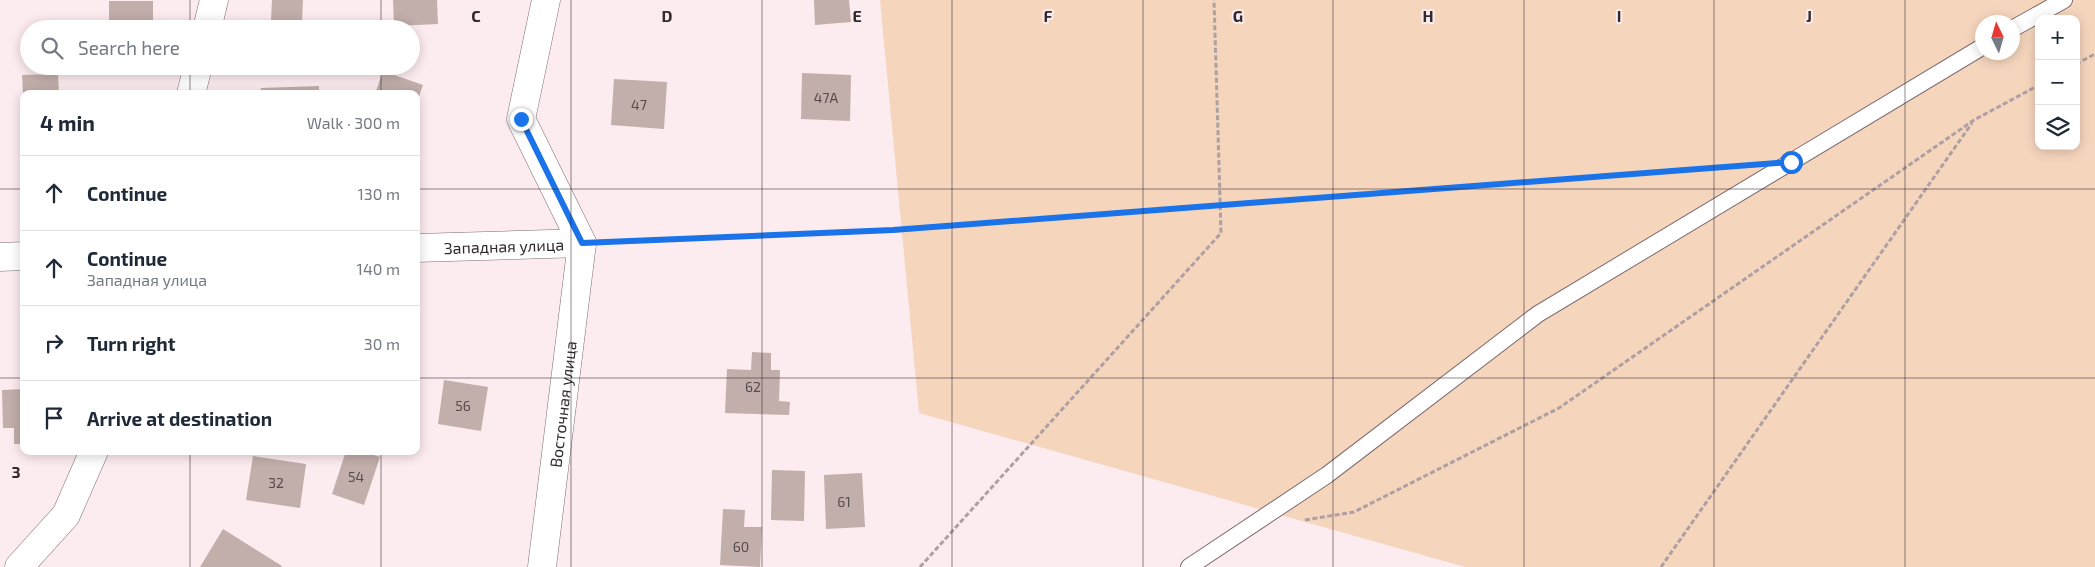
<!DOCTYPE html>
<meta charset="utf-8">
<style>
body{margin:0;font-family:"Exo 2",sans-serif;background:#f6f6f7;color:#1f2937}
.controls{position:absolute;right:15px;top:15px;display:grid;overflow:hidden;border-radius:10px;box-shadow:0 2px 12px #0003}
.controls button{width:45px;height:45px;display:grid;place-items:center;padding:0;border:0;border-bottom:1px solid #e0e1e3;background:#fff;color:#1f2937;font:25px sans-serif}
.compass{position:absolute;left:1975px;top:15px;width:45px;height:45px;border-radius:50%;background:#fff;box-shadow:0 2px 12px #0003;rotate:355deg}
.stop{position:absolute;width:15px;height:15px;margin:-11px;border:4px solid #1a73e8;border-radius:50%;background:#fff}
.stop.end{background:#1a73e8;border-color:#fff;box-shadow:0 1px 5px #0008}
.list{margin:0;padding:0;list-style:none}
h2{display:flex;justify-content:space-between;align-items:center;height:65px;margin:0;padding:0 20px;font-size:21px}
h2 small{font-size:16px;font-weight:400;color:#747a83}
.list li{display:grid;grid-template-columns:32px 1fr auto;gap:15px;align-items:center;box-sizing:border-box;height:75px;padding:0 20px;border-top:1px solid #e0e1e3}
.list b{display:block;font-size:19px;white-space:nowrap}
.list p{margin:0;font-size:16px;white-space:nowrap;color:#747a83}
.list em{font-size:16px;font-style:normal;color:#747a83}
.icon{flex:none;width:28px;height:28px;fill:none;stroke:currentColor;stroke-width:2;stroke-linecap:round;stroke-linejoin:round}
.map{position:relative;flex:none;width:2095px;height:567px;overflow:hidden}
.search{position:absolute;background:#fff;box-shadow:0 2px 12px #0003;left:20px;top:20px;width:400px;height:55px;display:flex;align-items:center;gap:12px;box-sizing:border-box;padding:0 18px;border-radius:28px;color:#747a83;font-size:19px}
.panel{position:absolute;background:#fff;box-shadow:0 2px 12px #0003;left:20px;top:90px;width:400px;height:365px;border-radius:10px}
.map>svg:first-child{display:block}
.green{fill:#f6d5bd;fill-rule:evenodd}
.building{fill:#c2aeaa}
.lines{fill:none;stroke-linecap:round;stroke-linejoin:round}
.lane-casing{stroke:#7e6c70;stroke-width:18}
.street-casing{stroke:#7e6c70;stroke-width:29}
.path{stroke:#ada0a3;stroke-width:3;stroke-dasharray:5 2.5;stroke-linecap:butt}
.lane{stroke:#fff;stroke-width:16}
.street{stroke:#fff;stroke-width:28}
.route{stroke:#1a73e8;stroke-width:6}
.grid{fill:none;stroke:#322a2c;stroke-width:1;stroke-opacity:0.55}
.labels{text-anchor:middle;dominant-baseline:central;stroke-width:4;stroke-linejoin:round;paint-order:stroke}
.number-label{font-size:14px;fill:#564b4c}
.street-label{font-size:16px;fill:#322a2c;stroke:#fcebef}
.grid-label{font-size:16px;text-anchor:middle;font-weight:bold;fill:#322a2c;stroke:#fcebef;stroke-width:4;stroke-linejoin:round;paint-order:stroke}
</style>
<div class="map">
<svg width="2095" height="567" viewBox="0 0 2095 567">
<rect width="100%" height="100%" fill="#fcebef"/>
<path class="green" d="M 880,0 L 2095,0 L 2095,567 L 1465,567 L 919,413 ZM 2039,19 L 2076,19 L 2076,146 L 2039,146 ZM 1982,22 L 2012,22 L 2012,52 L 1982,52 Z"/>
<path class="building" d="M 272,0 L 303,0 L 302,22 L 271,20 Z
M 393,0 L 437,0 L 438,24 L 394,26 Z
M 814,0 L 849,0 L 851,22 L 815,25 Z
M 109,1 L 153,1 L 153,29 L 109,29 Z
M 383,71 L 423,85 L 417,102 L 416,94 L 375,94 Z
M 802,73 L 851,75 L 850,121 L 801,119 Z
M 58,74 L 59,94 L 23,94 L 22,75 Z
M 614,79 L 667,82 L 664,129 L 611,125 Z
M 319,86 L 319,94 L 261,94 L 261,88 Z
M 752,352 L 771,353 L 771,370 L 780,370 L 779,401 L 790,402 L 789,415 L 725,413 L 727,369 L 751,370 Z
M 444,380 L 488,387 L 481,431 L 438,424 Z
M 24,389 L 24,444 L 14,444 L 14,428 L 3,428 L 2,390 Z
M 346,451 L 362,451 L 380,457 L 364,505 L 332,494 Z
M 253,456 L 306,464 L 300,508 L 246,500 Z
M 772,470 L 805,471 L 804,521 L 771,520 Z
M 862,473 L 865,527 L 826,529 L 824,475 Z
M 723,509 L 745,510 L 744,527 L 762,527 L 760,567 L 720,565 Z
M 223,529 L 282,566 L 281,567 L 200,567 Z"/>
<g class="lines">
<defs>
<path id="lane" d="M 2012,29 L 2064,0
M 1189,567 L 1327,475 L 1538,314 L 1982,47"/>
<g id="street">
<path d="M 546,0 L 521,119 L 582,243"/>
<path d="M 207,29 L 214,0"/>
<path d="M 191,94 L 198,66"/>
<path id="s1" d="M 416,248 L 582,243"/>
<path d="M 0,257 L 24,256"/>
<path d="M 19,567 L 66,515 L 94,451"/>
<path id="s2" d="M 542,567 L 582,243"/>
</g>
</defs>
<use href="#lane" class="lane-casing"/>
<use href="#street" class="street-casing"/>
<path class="path" d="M 2076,64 L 2095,54
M 610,242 L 893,230 L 1736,166
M 1305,520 L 1354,512 L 1559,408 L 1974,120 L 2039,85
M 920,567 L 1221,233 L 1214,0
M 1661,567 L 1972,123"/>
<use href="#lane" class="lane"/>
<use href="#street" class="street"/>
</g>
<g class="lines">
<path class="route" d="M 521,119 L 582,243 L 893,230 L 1791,162"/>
</g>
<path class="grid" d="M 190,0 L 190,29M 381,0 L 381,29M 571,0 L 571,567M 762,0 L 762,567M 952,0 L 952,567M 1143,0 L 1143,567M 1333,0 L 1333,567M 1524,0 L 1524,567M 1714,0 L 1714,567M 1905,0 L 1905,567M 190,66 L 190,94M 381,66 L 381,94M 0,189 L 24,189M 416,189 L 2095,189M 0,378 L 24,378M 416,378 L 2095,378M 190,451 L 190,567M 381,451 L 381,567"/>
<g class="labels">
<g class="number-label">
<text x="826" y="97">47А</text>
<text x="639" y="104">47</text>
<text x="753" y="386">62</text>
<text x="463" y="405">56</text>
<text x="356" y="476">54</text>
<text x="276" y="482">32</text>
<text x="844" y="501">61</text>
<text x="741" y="546">60</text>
</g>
<g class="street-label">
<text stroke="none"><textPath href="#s1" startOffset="88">Западная улица</textPath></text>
<text stroke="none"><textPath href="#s2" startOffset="164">Восточная улица</textPath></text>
</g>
</g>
<g class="grid-label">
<text x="476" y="22">C</text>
<text x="667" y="22">D</text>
<text x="857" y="22">E</text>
<text x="1048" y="22">F</text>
<text x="1238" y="22">G</text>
<text x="1428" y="22">H</text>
<text x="1619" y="22">I</text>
<text x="1809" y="22">J</text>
<text x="16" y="478">3</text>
</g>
</svg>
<div class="controls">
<button>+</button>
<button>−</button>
<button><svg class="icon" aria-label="layers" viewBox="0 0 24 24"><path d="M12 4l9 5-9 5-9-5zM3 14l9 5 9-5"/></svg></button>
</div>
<svg class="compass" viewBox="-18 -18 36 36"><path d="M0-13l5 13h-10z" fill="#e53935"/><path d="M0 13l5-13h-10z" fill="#747a83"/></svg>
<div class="stop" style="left:1791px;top:162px"></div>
<div class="stop end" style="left:521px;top:119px"></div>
<div class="search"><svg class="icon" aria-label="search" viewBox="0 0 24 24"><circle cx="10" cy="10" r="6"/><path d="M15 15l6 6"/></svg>Search here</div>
<section class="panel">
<h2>4 min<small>Walk · 300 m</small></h2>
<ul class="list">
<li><svg class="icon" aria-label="ahead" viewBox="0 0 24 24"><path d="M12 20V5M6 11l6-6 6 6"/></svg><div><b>Continue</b></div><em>130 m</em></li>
<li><svg class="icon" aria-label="ahead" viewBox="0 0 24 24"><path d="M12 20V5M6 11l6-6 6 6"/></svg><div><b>Continue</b><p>Западная улица</p></div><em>140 m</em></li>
<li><svg class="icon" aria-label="right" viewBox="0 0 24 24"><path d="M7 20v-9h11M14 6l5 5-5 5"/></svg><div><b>Turn right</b></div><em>30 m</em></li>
<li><svg class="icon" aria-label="arrive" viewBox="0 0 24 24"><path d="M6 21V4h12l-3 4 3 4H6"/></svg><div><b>Arrive at destination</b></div></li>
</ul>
</section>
</div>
